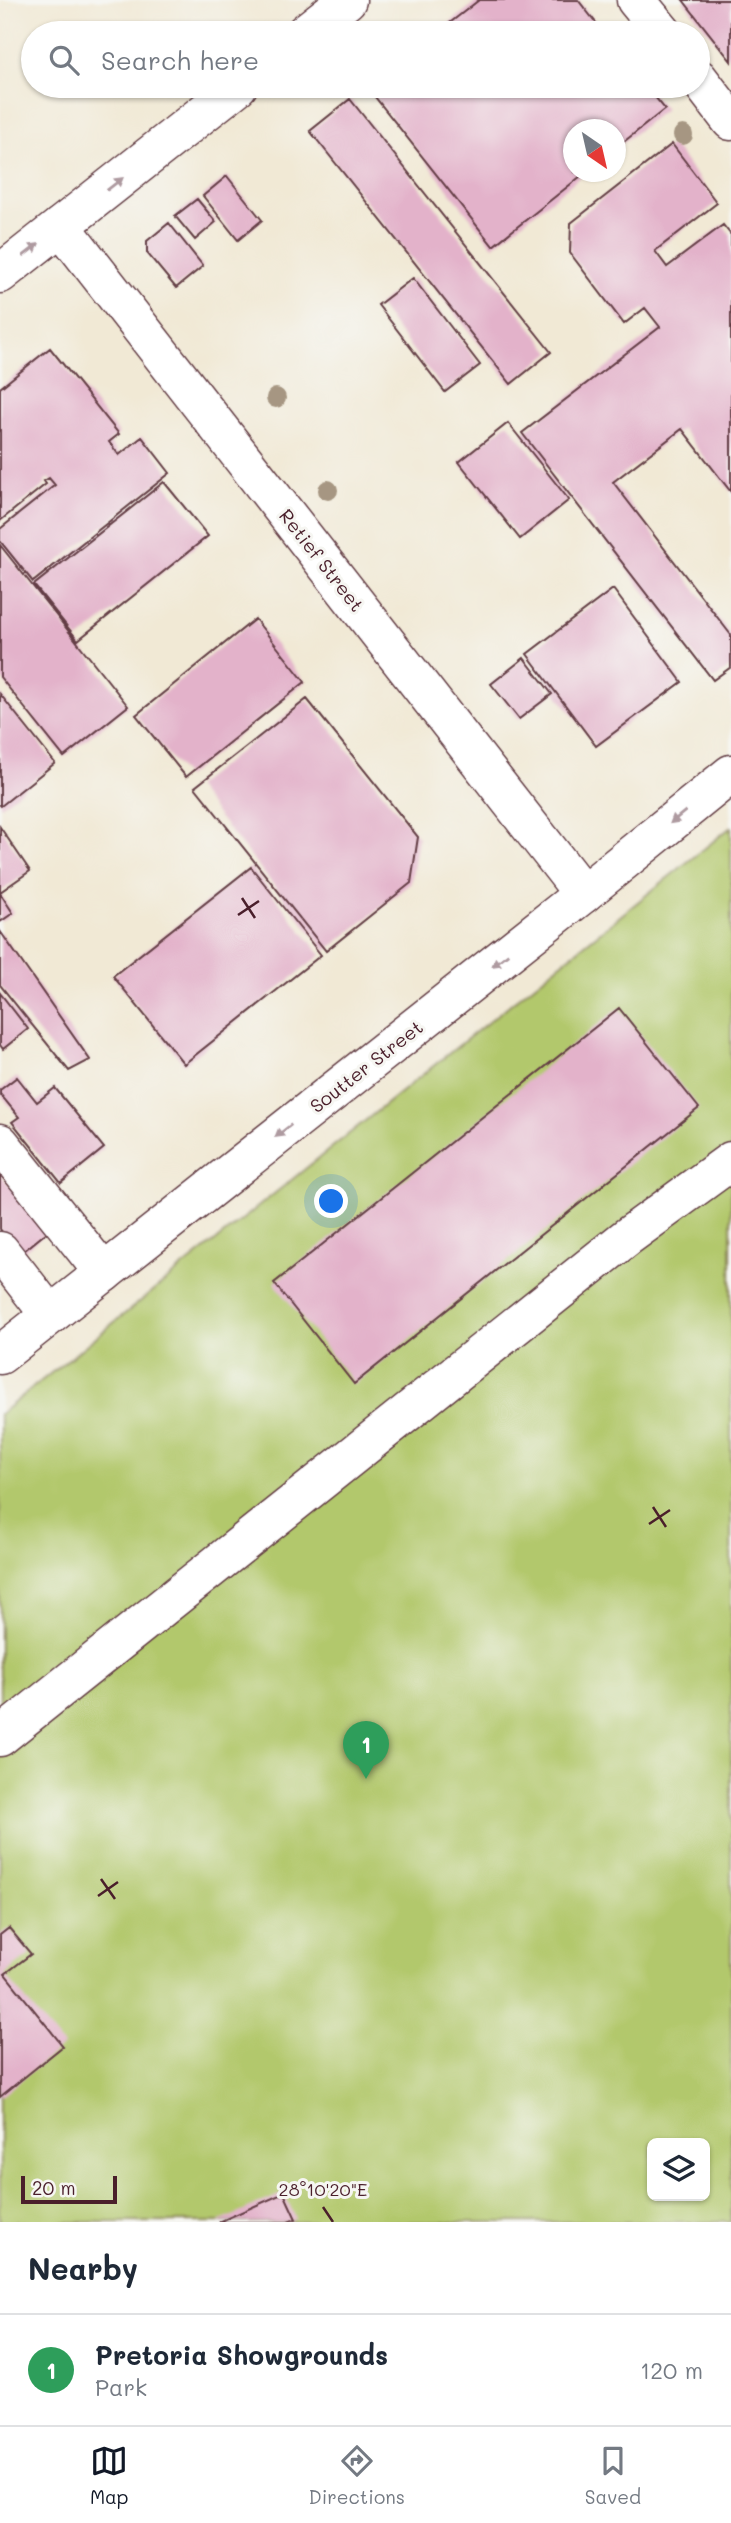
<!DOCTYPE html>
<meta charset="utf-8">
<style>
body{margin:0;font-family:Mali,sans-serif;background:#f6f6f7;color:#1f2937}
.controls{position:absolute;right:21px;bottom:21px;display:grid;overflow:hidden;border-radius:10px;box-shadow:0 2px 5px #0004}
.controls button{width:63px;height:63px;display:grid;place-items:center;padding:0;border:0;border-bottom:2px solid #e0e1e3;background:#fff;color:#1f2937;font:35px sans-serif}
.compass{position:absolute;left:563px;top:119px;width:63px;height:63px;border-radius:50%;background:#fff;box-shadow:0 2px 5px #0004;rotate:146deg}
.scale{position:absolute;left:21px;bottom:18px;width:96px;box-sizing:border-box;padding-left:7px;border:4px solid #4a1f2b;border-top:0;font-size:19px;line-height:24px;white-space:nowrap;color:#4a1f2b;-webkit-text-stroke:5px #f6f6f2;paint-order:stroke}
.you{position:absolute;left:332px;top:1202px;width:24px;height:24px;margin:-18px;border:5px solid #fff;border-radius:50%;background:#1a73e8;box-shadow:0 0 0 10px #1a73e833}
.badge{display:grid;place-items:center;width:46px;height:46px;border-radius:50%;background:#111827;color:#fff;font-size:23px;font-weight:700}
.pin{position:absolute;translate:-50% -58px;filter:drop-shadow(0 2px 4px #0008)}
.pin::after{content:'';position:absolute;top:37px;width:24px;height:21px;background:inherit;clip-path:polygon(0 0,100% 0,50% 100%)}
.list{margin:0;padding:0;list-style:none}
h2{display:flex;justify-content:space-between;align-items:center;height:91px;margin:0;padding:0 28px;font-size:30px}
h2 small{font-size:23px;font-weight:400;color:#747a83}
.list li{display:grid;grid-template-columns:46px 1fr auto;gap:21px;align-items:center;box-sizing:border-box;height:112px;padding:0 28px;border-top:2px solid #e0e1e3}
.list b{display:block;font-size:26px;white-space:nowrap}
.list p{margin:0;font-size:23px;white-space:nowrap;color:#747a83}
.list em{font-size:23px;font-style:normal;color:#747a83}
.icon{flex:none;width:38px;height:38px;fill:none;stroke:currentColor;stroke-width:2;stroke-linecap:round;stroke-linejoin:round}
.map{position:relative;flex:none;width:731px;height:2222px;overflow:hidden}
.search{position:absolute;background:#fff;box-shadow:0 2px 5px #0004;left:21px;right:21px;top:21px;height:77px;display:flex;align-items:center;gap:18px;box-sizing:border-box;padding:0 24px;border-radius:38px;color:#747a83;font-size:26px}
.sheet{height:203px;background:#fff}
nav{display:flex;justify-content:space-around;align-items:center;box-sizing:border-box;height:98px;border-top:2px solid #e0e1e3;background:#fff;font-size:19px;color:#747a83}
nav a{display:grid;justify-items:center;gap:4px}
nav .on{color:#111827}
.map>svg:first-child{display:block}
.green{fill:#b2c86c;stroke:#7e744c;stroke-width:2;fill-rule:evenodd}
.building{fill:#e3b2ca}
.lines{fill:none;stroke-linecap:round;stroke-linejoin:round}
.minor-casing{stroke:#633d44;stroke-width:41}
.major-casing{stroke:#633d44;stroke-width:41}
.minor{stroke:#fff;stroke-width:38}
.major{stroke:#fff;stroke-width:38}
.tree{fill:#a69682}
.oneway{fill:#ae9aa0}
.ticks{fill:none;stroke:#4a1f2b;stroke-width:2.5}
.labels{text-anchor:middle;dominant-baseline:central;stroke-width:6;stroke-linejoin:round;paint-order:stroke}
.street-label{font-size:19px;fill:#4a1f2b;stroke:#f6f6f2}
.ticks-label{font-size:18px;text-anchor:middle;fill:#4a1f2b;stroke:#f6f6f2;stroke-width:6;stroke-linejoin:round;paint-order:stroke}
</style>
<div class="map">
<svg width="731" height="2222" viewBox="0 0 731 2222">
<rect width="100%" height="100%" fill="#f6f6f2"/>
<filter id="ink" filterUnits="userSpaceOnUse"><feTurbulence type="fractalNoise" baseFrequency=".0143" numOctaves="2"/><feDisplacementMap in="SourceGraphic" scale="14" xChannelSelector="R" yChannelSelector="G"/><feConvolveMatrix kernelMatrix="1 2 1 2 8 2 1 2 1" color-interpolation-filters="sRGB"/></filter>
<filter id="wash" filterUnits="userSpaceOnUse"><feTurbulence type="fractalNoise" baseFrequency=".00686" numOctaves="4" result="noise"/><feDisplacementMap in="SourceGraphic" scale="28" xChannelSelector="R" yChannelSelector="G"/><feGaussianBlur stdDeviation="1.57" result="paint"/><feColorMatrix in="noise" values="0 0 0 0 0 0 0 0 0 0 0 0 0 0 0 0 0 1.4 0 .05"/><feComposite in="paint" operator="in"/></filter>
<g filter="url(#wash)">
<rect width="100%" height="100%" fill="#f1e9d5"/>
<path class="green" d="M 731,827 L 731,2222 L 0,2222 L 0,1414 ZM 652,2143 L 705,2143 L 705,2196 L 652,2196 Z"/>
<g id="blocks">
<path class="building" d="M 479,0 L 578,0 L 604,33 L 437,33 Z
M 683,0 L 731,0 L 731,61 Z
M 370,86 L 646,86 L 665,109 L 616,148 L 616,130 L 574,130 L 574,172 L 586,172 L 493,246 L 368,88 Z
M 350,99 L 551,352 L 511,384 L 310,131 Z
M 672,144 L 717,203 L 655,251 L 667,267 L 723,225 L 731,235 L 731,492 L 682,429 L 613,482 L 731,635 L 731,667 L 713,680 L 522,433 L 660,327 L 645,308 L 624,324 L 570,253 L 571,223 Z
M 227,176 L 262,220 L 238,240 L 203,196 Z
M 197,199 L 216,222 L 195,240 L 175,216 Z
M 169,223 L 203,266 L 176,288 L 147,253 L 147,241 Z
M 413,278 L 480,365 L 445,392 L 378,305 Z
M 50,348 L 119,434 L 109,442 L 119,455 L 142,437 L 170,473 L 33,582 L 0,541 L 0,529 L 55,485 L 49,478 L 44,481 L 46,484 L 0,521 L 0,388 Z
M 508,423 L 569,500 L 520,539 L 459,462 Z
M 164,482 L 208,536 L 78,640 L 34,585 Z
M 0,545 L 128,706 L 64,757 L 0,677 Z
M 613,589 L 682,682 L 596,746 L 527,654 Z
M 255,619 L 305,682 L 186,777 L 136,715 Z
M 524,658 L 552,694 L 519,719 L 491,684 Z
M 0,694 L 55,763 L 1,806 L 0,805 Z
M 307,699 L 418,837 L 411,883 L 326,951 L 195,787 Z
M 0,827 L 30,871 L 0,892 Z
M 251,867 L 321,955 L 184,1064 L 113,976 Z
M 0,893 L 13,913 L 0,922 Z
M 0,931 L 90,1060 L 69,1071 L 0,985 Z
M 0,993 L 28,1029 L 3,1049 L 0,1045 Z
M 619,1008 L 699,1108 L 354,1384 L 274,1283 Z
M 17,1077 L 37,1102 L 55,1088 L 104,1148 L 61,1183 L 12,1122 L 19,1117 L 0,1094 L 0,1090 Z
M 0,1174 L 47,1232 L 20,1254 L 0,1229 Z
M 9,1928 L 31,1954 L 5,1974 L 63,2046 L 0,2097 L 0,1935 Z
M 284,2193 L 296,2219 L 288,2222 L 219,2222 Z"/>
</g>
</g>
<g filter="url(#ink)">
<use href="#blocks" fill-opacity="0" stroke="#633d44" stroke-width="2"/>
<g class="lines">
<defs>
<path id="minor" d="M 636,0 L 663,33
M 698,78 L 731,121
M 61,226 L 583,894
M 0,1143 L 104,1273
M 0,1251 L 50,1315
M 0,1737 L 627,1237 L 731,1161"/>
<path id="major" d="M 305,33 L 347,0
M 0,274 L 238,86
M 0,1355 L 583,894 L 731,774"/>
</defs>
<use href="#minor" class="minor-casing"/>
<use href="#major" class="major-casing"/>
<use href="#minor" class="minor"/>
<use href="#major" class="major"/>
</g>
<g class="tree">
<circle cx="683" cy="135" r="10"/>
<circle cx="276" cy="398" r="10"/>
<circle cx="328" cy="490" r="10"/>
</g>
<defs><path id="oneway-solid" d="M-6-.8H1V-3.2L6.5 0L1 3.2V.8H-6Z" transform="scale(1.75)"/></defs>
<g class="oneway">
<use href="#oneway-solid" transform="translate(115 184) rotate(-38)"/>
<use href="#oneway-solid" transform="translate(31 250) rotate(-38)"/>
<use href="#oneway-solid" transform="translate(678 817) rotate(141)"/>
<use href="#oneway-solid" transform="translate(500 960) rotate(142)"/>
<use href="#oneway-solid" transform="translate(283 1131) rotate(142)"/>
</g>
</g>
<path class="ticks" d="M 242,898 L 255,918M 238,915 L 259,901M 653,1507 L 666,1527M 649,1524 L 670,1510M 101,1879 L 115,1899M 98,1896 L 118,1882M 323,2207 L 333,2222"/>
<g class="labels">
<g class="street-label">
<text transform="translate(322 560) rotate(52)">Retief Street</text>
<text transform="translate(366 1066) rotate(-38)">Soutter Street</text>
</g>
</g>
<g class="ticks-label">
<text x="323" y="2196">28°10'20"E</text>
</g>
</svg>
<div class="controls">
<button><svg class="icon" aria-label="layers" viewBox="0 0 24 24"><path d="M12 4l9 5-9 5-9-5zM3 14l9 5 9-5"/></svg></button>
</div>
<svg class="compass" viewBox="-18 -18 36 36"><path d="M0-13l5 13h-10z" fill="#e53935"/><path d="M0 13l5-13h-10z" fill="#747a83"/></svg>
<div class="scale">20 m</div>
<div class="you"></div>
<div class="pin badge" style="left:366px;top:1779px;background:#2e9e5b">1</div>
<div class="search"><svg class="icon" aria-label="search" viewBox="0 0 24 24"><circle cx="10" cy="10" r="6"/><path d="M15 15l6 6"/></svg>Search here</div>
</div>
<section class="sheet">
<h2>Nearby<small></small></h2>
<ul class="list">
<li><span class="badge" style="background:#2e9e5b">1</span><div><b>Pretoria Showgrounds</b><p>Park</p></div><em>120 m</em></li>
</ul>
</section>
<nav>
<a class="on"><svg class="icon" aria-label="map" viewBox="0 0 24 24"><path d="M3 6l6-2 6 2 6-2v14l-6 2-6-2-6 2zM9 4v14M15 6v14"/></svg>Map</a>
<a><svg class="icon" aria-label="directions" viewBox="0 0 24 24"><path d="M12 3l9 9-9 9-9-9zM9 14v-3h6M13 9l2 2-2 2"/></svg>Directions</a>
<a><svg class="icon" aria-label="saved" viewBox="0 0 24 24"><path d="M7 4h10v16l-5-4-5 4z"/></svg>Saved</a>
</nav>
